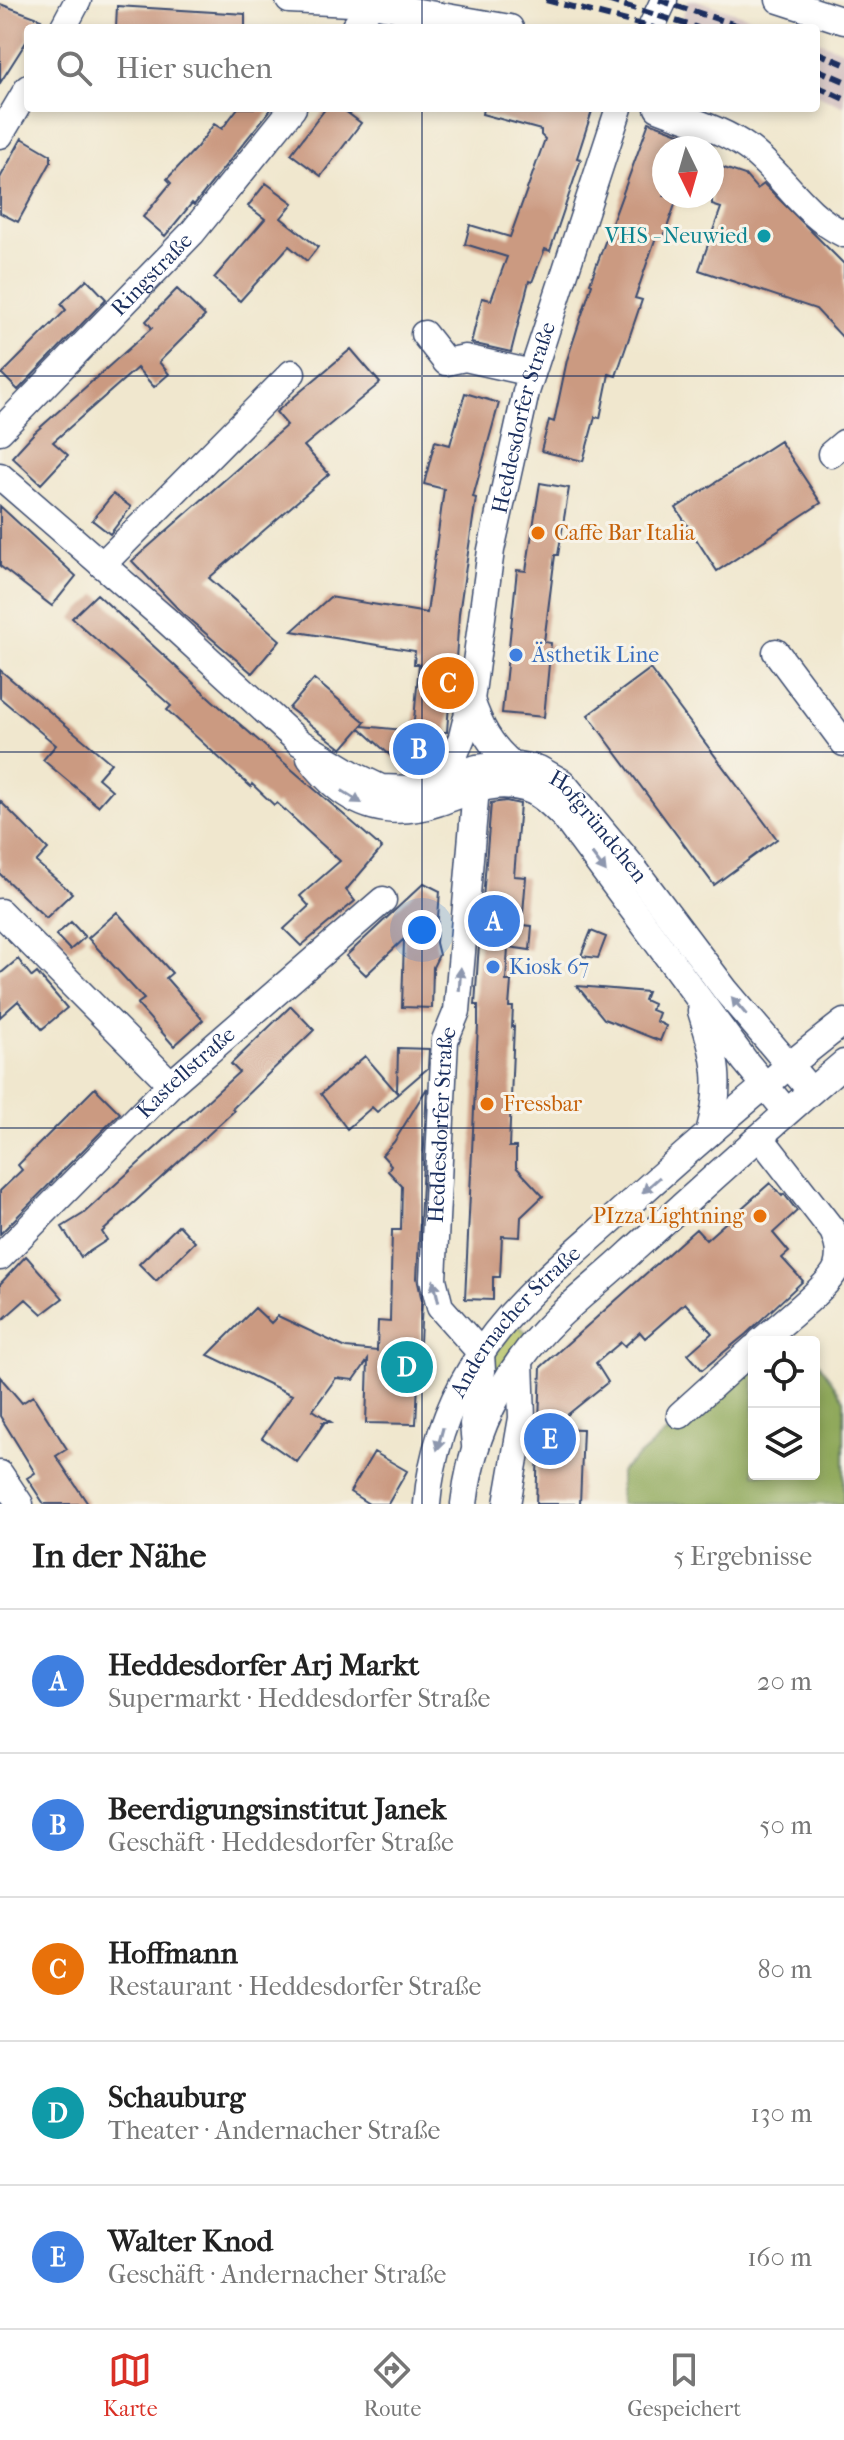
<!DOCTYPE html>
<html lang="de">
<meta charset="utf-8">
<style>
body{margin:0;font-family:"IM FELL French Canon",serif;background:#f6f6f6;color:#222}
.controls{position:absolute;right:24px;bottom:24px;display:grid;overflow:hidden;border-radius:8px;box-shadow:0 4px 12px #0003}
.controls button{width:72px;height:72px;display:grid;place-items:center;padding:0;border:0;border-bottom:2px solid #e0e0e0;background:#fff;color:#222;font:40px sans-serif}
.compass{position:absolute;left:652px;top:136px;width:72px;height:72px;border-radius:50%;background:#fff;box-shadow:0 4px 12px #0003;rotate:175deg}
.you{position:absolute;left:422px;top:930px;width:28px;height:28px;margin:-20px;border:6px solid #fff;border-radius:50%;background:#1a73e8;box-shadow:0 0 0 12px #1a73e833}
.badge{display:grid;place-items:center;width:52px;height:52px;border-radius:50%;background:#d93025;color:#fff;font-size:26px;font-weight:700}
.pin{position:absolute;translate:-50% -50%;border:4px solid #fff;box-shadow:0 2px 8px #0006}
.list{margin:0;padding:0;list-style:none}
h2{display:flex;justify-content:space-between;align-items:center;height:104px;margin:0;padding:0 32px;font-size:34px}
h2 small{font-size:26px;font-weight:400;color:#767676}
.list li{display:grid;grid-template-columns:52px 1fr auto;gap:24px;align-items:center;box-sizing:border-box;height:144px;padding:0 32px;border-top:2px solid #e0e0e0}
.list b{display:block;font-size:30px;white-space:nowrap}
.list p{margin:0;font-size:26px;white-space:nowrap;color:#767676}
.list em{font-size:26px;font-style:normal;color:#767676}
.icon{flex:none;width:44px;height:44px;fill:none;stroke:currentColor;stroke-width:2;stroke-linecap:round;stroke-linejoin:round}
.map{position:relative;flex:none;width:844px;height:1504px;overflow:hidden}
.search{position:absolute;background:#fff;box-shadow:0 4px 12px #0003;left:24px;right:24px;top:24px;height:88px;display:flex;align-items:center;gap:20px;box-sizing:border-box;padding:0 28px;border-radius:8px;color:#767676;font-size:30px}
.sheet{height:824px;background:#fff}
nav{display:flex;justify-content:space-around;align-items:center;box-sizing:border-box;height:112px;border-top:2px solid #e0e0e0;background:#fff;font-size:22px;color:#767676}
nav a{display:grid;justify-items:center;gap:4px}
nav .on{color:#d93025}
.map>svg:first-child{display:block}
.industrial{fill:#d2bfc0}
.green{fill:#b5c366;stroke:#687962;stroke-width:2}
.forest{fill:#90a95b;stroke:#566c5c;stroke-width:2}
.building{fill:#cb9a81}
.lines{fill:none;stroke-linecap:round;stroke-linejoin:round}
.minor-casing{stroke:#3b4b6f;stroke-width:29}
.minor{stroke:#fff;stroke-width:26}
.rail{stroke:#1b2f5e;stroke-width:6;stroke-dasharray:12 6;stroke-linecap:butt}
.oneway{fill:#8d97ae}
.grid{fill:none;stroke:#1b2f5e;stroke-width:2;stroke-opacity:0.55}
.culture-dot{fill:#0f9aa8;stroke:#f7f3e8;stroke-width:3}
.food-dot{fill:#e8710a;stroke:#f7f3e8;stroke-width:3}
.shop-dot{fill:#3f7fe0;stroke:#f7f3e8;stroke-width:3}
.labels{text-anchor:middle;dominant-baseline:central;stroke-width:6;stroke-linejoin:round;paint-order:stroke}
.culture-label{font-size:22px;fill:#0d838f;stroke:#f7f3e8;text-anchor:end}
.street-label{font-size:22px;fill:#1b2f5e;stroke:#f7f3e8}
.food-label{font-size:22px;fill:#c56008;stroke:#f7f3e8;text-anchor:start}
.shop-label{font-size:22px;fill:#366cbe;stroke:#f7f3e8;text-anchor:start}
</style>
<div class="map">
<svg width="844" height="1504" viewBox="0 0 844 1504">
<rect width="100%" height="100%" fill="#f7f3e8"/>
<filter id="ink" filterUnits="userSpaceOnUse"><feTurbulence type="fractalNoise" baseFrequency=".0125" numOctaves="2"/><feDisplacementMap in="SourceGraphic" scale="16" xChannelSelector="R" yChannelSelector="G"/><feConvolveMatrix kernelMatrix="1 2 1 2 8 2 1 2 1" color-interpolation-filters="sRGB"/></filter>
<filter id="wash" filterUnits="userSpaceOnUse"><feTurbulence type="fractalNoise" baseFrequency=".006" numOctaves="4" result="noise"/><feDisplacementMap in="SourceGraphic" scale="32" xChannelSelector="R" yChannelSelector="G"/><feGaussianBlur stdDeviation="1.8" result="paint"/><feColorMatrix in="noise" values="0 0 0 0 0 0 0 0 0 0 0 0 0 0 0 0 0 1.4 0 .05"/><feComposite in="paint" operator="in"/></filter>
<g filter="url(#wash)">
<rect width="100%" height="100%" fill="#f0e7ce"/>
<path class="industrial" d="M 688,0 L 696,0 L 783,28 L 679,28 Z
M 816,40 L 844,51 L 844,107 L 816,94 Z"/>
<path class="green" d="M 517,1324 L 527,1333 L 489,1392 L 485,1368 Z"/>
<path class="forest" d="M 814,1355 L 844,1400 L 844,1504 L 620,1504 L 620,1472 L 754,1358 L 754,1474 L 814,1474 Z"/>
<g id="blocks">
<path class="building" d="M 0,4 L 41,19 L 35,28 L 28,28 L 28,39 L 0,83 Z
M 117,6 L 245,14 L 245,28 L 116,28 Z
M 238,108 L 272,108 L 194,205 L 192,203 L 165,236 L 143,217 L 171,183 L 167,179 L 197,147 L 214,124 L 222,129 Z
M 326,108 L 341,108 L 361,123 L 321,176 L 291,154 Z
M 483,108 L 593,108 L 577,158 L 581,159 L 550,251 L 545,249 L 532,282 L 529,281 L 511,352 L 471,343 L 482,298 L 491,300 L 507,257 L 465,244 L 470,225 L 510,237 L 545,139 L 541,135 L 541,130 L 482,114 Z
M 649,122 L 687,136 L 682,148 L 664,148 L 664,196 L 678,196 L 663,239 L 656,237 L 635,298 L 642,300 L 616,376 L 609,374 L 600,418 L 595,417 L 583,461 L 541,451 L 549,420 L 554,422 L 567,360 L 592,284 L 590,283 Z
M 22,138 L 51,155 L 51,162 L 18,222 L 0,213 L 0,178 Z
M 712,164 L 745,175 L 757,189 L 764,184 L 844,264 L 844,339 L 816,309 L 699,270 L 721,208 L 712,205 Z
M 266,183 L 293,203 L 281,218 L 318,247 L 307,261 L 289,246 L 240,301 L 214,278 L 265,219 L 248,206 Z
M 87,279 L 106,299 L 18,390 L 2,374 L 66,310 L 61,304 Z
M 177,289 L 205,316 L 159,362 L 169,374 L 154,387 L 137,368 L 53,442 L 68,455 L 41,484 L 12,457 L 34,433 L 152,328 L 146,321 Z
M 351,349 L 380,383 L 304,446 L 329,474 L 209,578 L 280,640 L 252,673 L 183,614 L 132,561 L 287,425 L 276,412 Z
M 465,393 L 499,403 L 473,497 L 476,498 L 459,614 L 453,704 L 449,704 L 447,732 L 440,732 L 439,746 L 425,747 L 425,761 L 393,758 L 360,728 L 342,749 L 289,708 L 314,679 L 365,722 L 362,726 L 413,731 L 419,664 L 414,664 L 415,651 L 292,631 L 330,597 L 427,613 L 444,489 L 424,484 L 435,441 L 450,445 Z
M 780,441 L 821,503 L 717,571 L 676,508 Z
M 540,483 L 569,488 L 558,555 L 555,555 L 544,642 L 551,643 L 544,717 L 502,713 L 517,570 L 526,571 Z
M 113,494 L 131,507 L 110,534 L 92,520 Z
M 0,506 L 76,576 L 52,606 L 0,566 Z
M 97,594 L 212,700 L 382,848 L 346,890 L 355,901 L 301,946 L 284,929 L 309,906 L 300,896 L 340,861 L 277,803 L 274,805 L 252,784 L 251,787 L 167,710 L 171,706 L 72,618 Z
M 650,669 L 777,839 L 714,885 L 588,715 Z
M 0,670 L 111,763 L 98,778 L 112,790 L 98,806 L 43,760 L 56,745 L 0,698 Z
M 0,801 L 48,849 L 36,862 L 72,893 L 46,918 L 0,874 Z
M 506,801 L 520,804 L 514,876 L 526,877 L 522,925 L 532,926 L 530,950 L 508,947 L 506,981 L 511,981 L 509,1007 L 513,1007 L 512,1027 L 514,1026 L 509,1147 L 516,1147 L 516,1167 L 543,1196 L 521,1217 L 520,1237 L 502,1236 L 500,1277 L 493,1277 L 493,1300 L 465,1299 L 478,1025 L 478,1005 L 475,1005 L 478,958 L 491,803 Z
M 424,883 L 440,891 L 436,943 L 439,955 L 433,967 L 432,1008 L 402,1007 L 404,939 L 366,975 L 346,956 Z
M 117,912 L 172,973 L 166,978 L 203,1020 L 174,1046 L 137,1004 L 144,999 L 88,938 Z
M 71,922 L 85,937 L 70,950 L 56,935 Z
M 591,931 L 606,937 L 598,958 L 581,956 Z
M 18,959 L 32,977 L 37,973 L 67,1008 L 42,1029 L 18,1001 L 0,1017 L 0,974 Z
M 577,986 L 647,992 L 644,1000 L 653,1004 L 651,1010 L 659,1013 L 656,1021 L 666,1026 L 660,1041 L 604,1019 Z
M 291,1006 L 314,1030 L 232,1109 L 234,1111 L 102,1232 L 107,1240 L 81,1257 L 62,1227 L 83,1214 L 239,1072 L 231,1064 Z
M 398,1048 L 429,1049 L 428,1068 L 377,1112 L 372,1107 L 347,1129 L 321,1094 L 365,1056 L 397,1093 Z
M 95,1088 L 120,1113 L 0,1234 L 0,1191 L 22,1170 L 18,1165 Z
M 427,1088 L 417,1278 L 422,1301 L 416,1424 L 366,1423 L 368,1360 L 354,1380 L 336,1378 L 313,1410 L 331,1422 L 323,1422 L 324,1423 L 297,1462 L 262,1438 L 292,1395 L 208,1355 L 255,1308 L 271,1323 L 278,1316 L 346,1348 L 377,1351 L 378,1321 L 390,1322 L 392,1230 L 401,1230 L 402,1186 L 388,1171 L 391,1165 L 382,1155 L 394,1142 Z
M 770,1183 L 782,1196 L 784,1194 L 797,1211 L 773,1233 L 789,1252 L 782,1258 L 803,1281 L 746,1334 L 702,1370 L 688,1354 L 712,1333 L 685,1303 L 645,1338 L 640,1332 L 625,1346 L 621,1342 L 596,1363 L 608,1382 L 551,1428 L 583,1429 L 580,1504 L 536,1504 L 541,1367 L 696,1229 L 706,1240 Z
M 179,1225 L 195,1242 L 156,1281 L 139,1264 Z
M 26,1256 L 63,1298 L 42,1314 L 26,1299 L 0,1322 L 0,1284 Z
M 0,1377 L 22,1403 L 33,1396 L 67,1449 L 56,1456 L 88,1504 L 44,1504 L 27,1478 L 35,1473 L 0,1416 Z
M 374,1452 L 407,1471 L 388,1504 L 369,1504 L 350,1492 Z"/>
</g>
</g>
<g filter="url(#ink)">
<use href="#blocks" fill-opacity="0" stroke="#3b4b6f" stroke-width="2"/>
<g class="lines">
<defs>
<g id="minor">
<path d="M 289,0 L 372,4 L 510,28"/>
<path d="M 779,0 L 844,21"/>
<path d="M 63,28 L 78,0"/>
<path d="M 354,28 L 372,4"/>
<path d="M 651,28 L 664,0"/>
<path d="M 658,108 C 688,120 722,129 748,148 C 784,175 801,213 844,234"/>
<path d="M 0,135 L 28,88"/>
<path d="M 424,334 L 446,362 L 465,358 L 532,373"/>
<path id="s1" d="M 0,431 L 192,233 L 293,108"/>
<path d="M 831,454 L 844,443"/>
<path id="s2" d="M 0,476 L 166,620 L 299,742 L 354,775 L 381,788 L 411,789 L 477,768 L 512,764 L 539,769 L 562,782 L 632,866 L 726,991 L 811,1091"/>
<path d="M 102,565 L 292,373"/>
<path d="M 776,652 L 844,743"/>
<path d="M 471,700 C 480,726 490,746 512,764"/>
<path d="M 310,758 C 343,803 383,821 437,803 C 469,792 498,777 532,791 C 545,797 555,808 565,818 L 745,1061 L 787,1112"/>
<path id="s3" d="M 445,778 L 462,737 L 471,700 L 491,550 L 526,392 L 619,108"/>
<path d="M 0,912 L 171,1084"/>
<path d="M 701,1011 C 716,1059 723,1082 709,1133"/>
<path d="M 760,1137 L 833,1231 C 838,1243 841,1254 837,1267 C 831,1285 777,1327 760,1342"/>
<path id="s4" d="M 0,1257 L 171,1084 L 383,900"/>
<path d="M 680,1415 L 754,1348"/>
<path id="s5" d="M 475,1445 L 473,1424 L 482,1371 L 481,1353 L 440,1307 L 433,1279 L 445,1040 L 457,1011 L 476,788"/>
<path d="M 0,1474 L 20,1504"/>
<path id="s6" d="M 427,1504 C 431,1456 447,1408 472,1367 C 508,1306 566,1261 618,1214 C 691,1148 766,1082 844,1022"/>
<path d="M 464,1504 C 470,1450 489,1402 521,1359 C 550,1318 594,1287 630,1253 C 701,1189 771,1125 844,1063"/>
<path d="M 507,1504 L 522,1418 L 520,1361"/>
</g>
</defs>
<use href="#minor" class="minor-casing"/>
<use href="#minor" class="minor"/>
<path class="rail" d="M 546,0 L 654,28
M 607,0 L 698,28
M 659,0 L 745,28
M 816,52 L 844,64
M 816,69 L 844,81
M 816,86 L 844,99"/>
</g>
<defs><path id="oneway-solid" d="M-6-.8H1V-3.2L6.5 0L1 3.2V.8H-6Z" transform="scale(2)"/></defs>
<g class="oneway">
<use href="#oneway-solid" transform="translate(352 797) rotate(32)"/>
<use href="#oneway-solid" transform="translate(599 863) rotate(53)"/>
<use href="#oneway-solid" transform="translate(460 979) rotate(-86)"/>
<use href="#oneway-solid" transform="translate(739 1006) rotate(-130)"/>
<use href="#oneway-solid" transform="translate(651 1185) rotate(138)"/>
<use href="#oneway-solid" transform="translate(436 1291) rotate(-103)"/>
<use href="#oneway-solid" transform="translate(440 1439) rotate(105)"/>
</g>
</g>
<path class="grid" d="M 422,0 L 422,28M 422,108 L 422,1504M 0,376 L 844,376M 0,752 L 844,752M 0,1128 L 844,1128"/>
<circle class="culture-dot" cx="764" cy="236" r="8"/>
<g class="food-dot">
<circle cx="538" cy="533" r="8"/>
<circle cx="487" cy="1104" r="8"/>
<circle cx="760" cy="1216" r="8"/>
</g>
<g class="shop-dot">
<circle cx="516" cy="655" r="8"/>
<circle cx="493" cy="967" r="8"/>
</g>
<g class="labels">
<g class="culture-label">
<text x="748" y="236">VHS - Neuwied</text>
</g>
<g class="street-label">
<text stroke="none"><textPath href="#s1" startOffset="218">Ringstraße</textPath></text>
<text stroke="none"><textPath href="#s3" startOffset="370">Heddesdorfer Straße</textPath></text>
<text stroke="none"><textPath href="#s2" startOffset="740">Hofgründchen</textPath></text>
<text stroke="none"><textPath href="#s4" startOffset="262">Kastellstraße</textPath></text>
<text stroke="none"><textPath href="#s5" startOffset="338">Heddesdorfer Straße</textPath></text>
<text stroke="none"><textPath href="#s6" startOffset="208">Andernacher Straße</textPath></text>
</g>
<g class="food-label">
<text x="554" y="533">Caffe Bar Italia</text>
<text x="503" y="1104">Fressbar</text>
<text x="744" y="1216" text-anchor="end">PIzza Lightning</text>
</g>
<g class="shop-label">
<text x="532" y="655">Ästhetik Line</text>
<text x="509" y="967">Kiosk 67</text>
</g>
</g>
</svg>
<div class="controls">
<button><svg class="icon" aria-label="locate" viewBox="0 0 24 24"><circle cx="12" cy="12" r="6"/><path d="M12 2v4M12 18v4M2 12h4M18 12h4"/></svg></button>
<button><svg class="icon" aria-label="layers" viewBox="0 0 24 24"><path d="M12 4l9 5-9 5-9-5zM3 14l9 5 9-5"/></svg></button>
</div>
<svg class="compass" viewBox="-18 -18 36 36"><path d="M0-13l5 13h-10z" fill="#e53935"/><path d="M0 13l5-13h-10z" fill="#767676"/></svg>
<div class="you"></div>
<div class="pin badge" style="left:494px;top:921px;background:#3f7fe0">A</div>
<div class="pin badge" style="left:419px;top:749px;background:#3f7fe0">B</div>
<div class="pin badge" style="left:448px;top:683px;background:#e8710a">C</div>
<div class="pin badge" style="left:407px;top:1367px;background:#0f9aa8">D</div>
<div class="pin badge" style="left:550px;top:1439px;background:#3f7fe0">E</div>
<div class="search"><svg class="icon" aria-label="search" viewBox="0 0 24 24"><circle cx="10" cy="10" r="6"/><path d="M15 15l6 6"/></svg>Hier suchen</div>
</div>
<section class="sheet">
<h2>In der Nähe<small>5 Ergebnisse</small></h2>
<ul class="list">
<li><span class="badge" style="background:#3f7fe0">A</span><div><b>Heddesdorfer Arj Markt</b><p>Supermarkt · Heddesdorfer Straße</p></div><em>20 m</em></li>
<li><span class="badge" style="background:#3f7fe0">B</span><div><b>Beerdigungsinstitut Janek</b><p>Geschäft · Heddesdorfer Straße</p></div><em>50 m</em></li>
<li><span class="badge" style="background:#e8710a">C</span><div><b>Hoffmann</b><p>Restaurant · Heddesdorfer Straße</p></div><em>80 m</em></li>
<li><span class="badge" style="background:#0f9aa8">D</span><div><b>Schauburg</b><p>Theater · Andernacher Straße</p></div><em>130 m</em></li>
<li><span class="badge" style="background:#3f7fe0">E</span><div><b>Walter Knod</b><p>Geschäft · Andernacher Straße</p></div><em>160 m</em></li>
</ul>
</section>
<nav>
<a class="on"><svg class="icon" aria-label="map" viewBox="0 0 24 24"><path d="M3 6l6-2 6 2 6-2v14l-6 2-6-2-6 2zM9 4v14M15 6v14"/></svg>Karte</a>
<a><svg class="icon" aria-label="directions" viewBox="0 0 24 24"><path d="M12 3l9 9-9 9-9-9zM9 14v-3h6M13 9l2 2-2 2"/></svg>Route</a>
<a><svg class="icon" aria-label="saved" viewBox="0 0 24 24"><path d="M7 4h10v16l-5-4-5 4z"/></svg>Gespeichert</a>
</nav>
